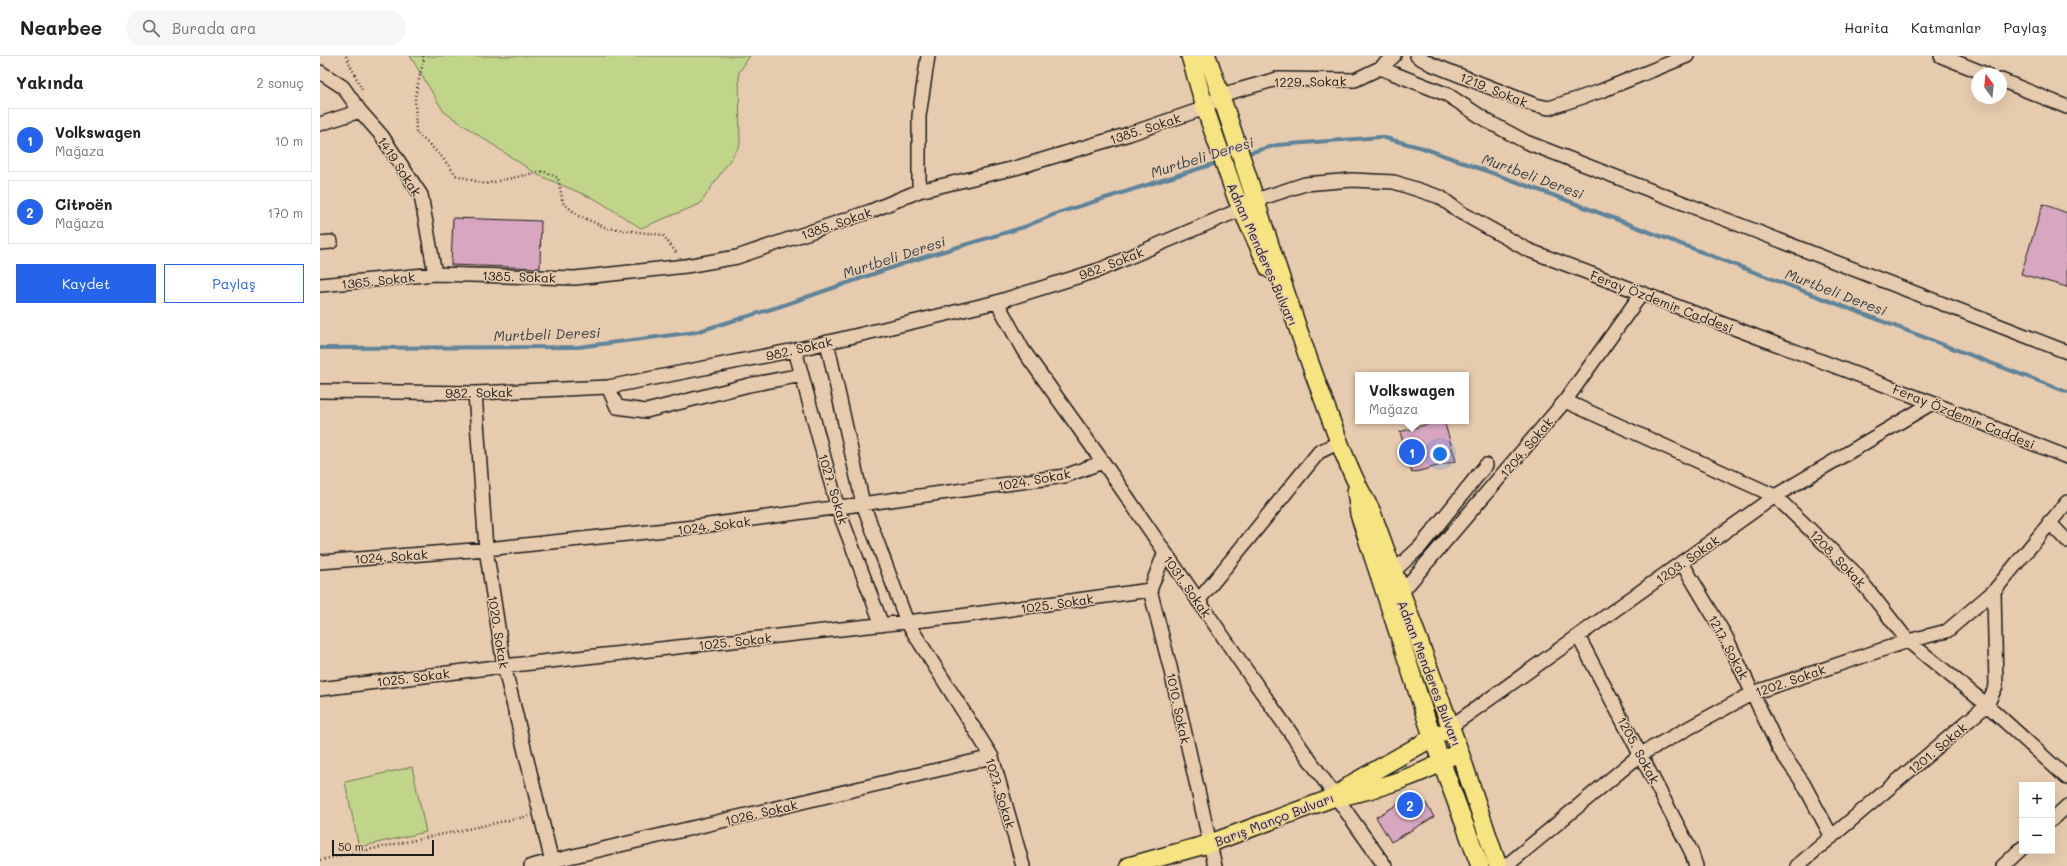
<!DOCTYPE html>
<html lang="tr">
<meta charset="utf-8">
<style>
body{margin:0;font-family:Mali,sans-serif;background:#f6f6f6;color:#202124}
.controls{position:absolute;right:12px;bottom:12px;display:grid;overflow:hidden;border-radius:0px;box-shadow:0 4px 16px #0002}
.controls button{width:36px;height:36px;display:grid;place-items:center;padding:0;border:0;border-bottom:1px solid #e0e0e0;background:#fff;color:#202124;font:20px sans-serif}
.compass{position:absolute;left:1651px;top:12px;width:36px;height:36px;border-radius:50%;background:#fff;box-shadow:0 4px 16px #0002;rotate:345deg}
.scale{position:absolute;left:12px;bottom:10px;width:102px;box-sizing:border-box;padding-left:4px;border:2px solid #1c1c1c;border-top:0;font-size:11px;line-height:14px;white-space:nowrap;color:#1c1c1c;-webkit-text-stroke:3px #e7cbae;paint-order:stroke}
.you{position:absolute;left:1120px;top:398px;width:14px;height:14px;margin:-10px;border:3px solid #fff;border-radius:50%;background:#1a73e8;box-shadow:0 0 0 6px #1a73e833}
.badge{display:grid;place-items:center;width:26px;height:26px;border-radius:50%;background:#2563eb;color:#fff;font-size:13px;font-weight:700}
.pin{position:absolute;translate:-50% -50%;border:2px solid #fff;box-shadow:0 1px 4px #0006}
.popup{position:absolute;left:1035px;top:316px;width:114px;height:52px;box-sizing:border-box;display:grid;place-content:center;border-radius:0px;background:#fff;filter:drop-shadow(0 1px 3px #0005);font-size:13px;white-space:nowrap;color:#757577}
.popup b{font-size:15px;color:#202124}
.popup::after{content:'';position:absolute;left:50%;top:100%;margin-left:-8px;border:8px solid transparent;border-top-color:#fff}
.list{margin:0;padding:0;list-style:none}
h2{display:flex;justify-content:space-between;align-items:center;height:52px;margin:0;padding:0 16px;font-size:17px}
h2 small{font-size:13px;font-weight:400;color:#757577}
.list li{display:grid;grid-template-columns:26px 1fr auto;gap:12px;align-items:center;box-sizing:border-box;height:64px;margin:0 8px 8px;padding:0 8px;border:1px solid #e0e0e0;border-radius:0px}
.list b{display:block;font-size:15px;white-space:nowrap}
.list p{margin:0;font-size:13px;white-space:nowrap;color:#757577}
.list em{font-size:13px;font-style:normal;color:#757577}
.actions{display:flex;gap:8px;padding:12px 16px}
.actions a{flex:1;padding:9px 0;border:1px solid #2563eb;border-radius:0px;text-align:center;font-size:14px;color:#2563eb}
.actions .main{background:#2563eb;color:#fff}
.icon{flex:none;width:22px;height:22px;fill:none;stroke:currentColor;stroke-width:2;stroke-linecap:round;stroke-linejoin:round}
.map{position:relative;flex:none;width:1747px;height:810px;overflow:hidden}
header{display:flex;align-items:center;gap:24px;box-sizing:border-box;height:56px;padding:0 20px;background:#fff;border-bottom:1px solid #e0e0e0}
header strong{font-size:19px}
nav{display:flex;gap:22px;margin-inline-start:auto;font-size:14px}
.search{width:280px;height:36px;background:#f6f6f6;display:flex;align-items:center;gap:10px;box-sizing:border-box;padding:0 14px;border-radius:22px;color:#757577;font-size:15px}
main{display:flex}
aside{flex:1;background:#fff}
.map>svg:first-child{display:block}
.green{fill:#c0d48a;stroke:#6e7853}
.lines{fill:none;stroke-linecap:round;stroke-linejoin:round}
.stream{stroke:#5f8399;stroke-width:4}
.building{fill:#d9a6c1;stroke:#1c1c1c}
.minor-casing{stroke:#1c1c1c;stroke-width:16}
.major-casing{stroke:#1c1c1c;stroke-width:20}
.path{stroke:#1c1c1c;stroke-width:2.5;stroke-dasharray:1 3;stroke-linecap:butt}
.minor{stroke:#e7cbae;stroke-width:13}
.major{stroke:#f6e381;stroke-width:17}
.labels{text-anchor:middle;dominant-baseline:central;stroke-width:3;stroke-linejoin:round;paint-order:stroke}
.street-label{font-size:13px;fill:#1c1c1c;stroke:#e7cbae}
.water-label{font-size:14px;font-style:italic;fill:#323e46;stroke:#e7cbae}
</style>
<header>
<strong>Nearbee</strong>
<div class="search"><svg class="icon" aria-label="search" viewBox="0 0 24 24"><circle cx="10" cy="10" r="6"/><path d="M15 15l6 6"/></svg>Burada ara</div>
<nav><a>Harita</a><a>Katmanlar</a><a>Paylaş</a></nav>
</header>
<main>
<aside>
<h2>Yakında<small>2 sonuç</small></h2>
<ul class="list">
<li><span class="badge">1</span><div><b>Volkswagen</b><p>Mağaza</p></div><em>10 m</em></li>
<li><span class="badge">2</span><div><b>Citroën</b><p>Mağaza</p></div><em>170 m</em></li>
</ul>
<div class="actions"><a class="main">Kaydet</a><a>Paylaş</a></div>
</aside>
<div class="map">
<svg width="1747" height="810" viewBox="0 0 1747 810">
<rect width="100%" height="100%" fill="#e7cbae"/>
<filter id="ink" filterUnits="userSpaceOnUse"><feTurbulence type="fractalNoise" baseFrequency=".025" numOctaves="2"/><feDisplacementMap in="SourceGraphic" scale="8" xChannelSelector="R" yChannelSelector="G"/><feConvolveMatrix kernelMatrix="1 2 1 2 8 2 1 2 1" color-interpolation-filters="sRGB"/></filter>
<g filter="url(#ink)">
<path class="green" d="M 90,0 L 430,0 L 419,16 L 420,89 L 380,148 L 321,172 L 277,144 L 218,119 L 124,56 Z
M 92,711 L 106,776 L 39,791 L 25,726 Z"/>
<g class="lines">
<path class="stream" d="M 925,98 L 957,89 L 1061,81 L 1103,92 L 1238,141 L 1747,336
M 0,292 L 258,291 L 376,276 L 458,251 L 588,206 L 704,171 L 738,157 L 900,106"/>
</g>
<path class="building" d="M 1723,148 L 1747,157 L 1747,231 L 1701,218 Z
M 133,162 L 221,165 L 220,212 L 131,209 Z
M 1119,365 L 1124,365 L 1136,405 L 1092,417 L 1080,376 Z
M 1092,740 L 1102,741 L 1114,761 L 1071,786 L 1056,761 Z"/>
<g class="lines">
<defs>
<path id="minor" d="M 1097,0 L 1111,8 L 1215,49 L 1229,52 L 1281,35 L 1367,0
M 1621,0 L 1666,18
M 1060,12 L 1128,39 L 1169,66 L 1206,86 L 1747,296
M 0,16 L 23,31 L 40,55 L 62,80 L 101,139 L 115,218
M 1681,24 L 1747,51
M 0,68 L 40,55
M 599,135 L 599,60 L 608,0
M 0,187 L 11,186
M 0,229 L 115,218 L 255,222 L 366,210 L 417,201 L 551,155 L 599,135 L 695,112 L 809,78 L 885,52 L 901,39 L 957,23 L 1035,24 L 1060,12 L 1074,0
M 677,246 L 703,294 L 783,406 L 933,624 L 1065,810
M 507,286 L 543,448 L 587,566 L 672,701 L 703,810
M 475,294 L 518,453 L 562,569
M 288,331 L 297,351 L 326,355 L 429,329 L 482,319
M 0,335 L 155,337 L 288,331 L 475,294 L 677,246 L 779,214 L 912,157 L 936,144 L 985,128 L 1032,124 L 1074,126 L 1120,141 L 1140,156 L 1208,194 L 1612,347 L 1747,401
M 155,337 L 166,493 L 184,610 L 233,810
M 1245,345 L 1455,440 L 1533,515 L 1588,585 L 1667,649 L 1747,722
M 1729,466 L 1747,485
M 845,496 L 830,534 L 850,611 L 895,810
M 0,506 L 166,493 L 374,471 L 745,420 L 783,406
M 1362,507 L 1406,581 L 1459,693 L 1483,727 L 1512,781
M 1073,516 L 1100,491 L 1166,409
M 1080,538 L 1245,345 L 1322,237
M 878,545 L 999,396 L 1020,386
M 1258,580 L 1371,795 L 1376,810
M 0,633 L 184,610 L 640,560 L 830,534
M 1130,671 L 1455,440 L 1612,347
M 1732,764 L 1747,750
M 211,810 L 672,701
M 1186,810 L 1321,698 L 1433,637 L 1588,585 L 1627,575 L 1674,535 L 1747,446
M 1477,810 L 1667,649 L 1676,630 L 1674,535
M 1683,810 L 1702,792"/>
<path id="major" d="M 870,0 L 887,58 L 916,141 L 949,213
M 887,0 C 926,109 958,221 998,329 C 1014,372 1028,415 1051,454 L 1139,694 L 1178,810
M 1036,435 L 1039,458 L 1113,683 L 1160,810
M 1018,741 C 1048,736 1107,718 1131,700
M 809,810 L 888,788 L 1015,741 L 1033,727 L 1121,677"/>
</defs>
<use href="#minor" class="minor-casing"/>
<use href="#major" class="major-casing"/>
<path class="path" d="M 26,0 L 43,36
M 103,0 L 104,2 L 95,41 L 96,76 L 121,100 L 136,119 L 165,128 L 223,115 L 238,122 L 243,147 L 259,160 L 287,172 L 343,179 L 357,198
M 0,804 L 209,760"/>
<use href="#minor" class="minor"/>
<use href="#major" class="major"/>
</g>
</g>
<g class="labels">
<g class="street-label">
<text transform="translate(990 25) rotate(-1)">1229. Sokak</text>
<text transform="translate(1174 33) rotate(22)">1219. Sokak</text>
<text transform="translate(825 72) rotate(-18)">1385. Sokak</text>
<text transform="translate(80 110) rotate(57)">1419 Sokak</text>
<text transform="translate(516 167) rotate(-19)">1385. Sokak</text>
<text transform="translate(943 198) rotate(66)">Adnan Menderes Bulvarı</text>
<text transform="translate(791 207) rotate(-21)">982. Sokak</text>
<text transform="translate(199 220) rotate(2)">1385. Sokak</text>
<text transform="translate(58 224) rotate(-6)">1365. Sokak</text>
<text transform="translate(1342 245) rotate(21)">Feray Özdemir Caddesi</text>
<text transform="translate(479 292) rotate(-13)">982. Sokak</text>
<text transform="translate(159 336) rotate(-1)">982. Sokak</text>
<text transform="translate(1644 360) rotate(22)">Feray Özdemir Caddesi</text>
<text transform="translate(1206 391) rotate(-50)">1204. Sokak</text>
<text transform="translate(714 423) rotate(-10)">1024. Sokak</text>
<text transform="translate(514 433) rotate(73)">1027. Sokak</text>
<text transform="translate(394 469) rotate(-7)">1024. Sokak</text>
<text transform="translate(71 500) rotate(-4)">1024. Sokak</text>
<text transform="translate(1518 502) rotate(46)">1208. Sokak</text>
<text transform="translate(1367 503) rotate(-35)">1203. Sokak</text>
<text transform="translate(868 530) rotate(55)">1031. Sokak</text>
<text transform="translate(737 547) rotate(-8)">1025. Sokak</text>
<text transform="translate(179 576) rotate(81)">1020. Sokak</text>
<text transform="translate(415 585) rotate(-6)">1025. Sokak</text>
<text transform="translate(1409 591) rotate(62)">1217. Sokak</text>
<text transform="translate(1110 617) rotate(69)">Adnan Menderes Bulvarı</text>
<text transform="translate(93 621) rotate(-7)">1025. Sokak</text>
<text transform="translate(1470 624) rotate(-19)">1202. Sokak</text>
<text transform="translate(859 652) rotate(78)">1010. Sokak</text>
<text transform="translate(1617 692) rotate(-40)">1201. Sokak</text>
<text transform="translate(1319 694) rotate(62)">1205. Sokak</text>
<text transform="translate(681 737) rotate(73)">1027. Sokak</text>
<text transform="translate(441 756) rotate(-13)">1026. Sokak</text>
<text transform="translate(954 763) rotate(-21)">Barış Manço Bulvarı</text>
</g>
<g class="water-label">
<text transform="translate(882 101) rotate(-17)">Murtbeli Deresi</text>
<text transform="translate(1213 120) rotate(20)">Murtbeli Deresi</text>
<text transform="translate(574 201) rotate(-18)">Murtbeli Deresi</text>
<text transform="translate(1516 236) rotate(21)">Murtbeli Deresi</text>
<text transform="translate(227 278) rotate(-2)">Murtbeli Deresi</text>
</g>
</g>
</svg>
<div class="controls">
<button>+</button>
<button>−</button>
</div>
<svg class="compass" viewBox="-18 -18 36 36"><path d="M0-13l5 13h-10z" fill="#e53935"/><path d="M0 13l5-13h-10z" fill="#757577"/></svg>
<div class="scale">50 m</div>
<div class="you"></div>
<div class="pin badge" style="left:1092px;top:396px">1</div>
<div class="popup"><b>Volkswagen</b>Mağaza</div>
<div class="pin badge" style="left:1090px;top:749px">2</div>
</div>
</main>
